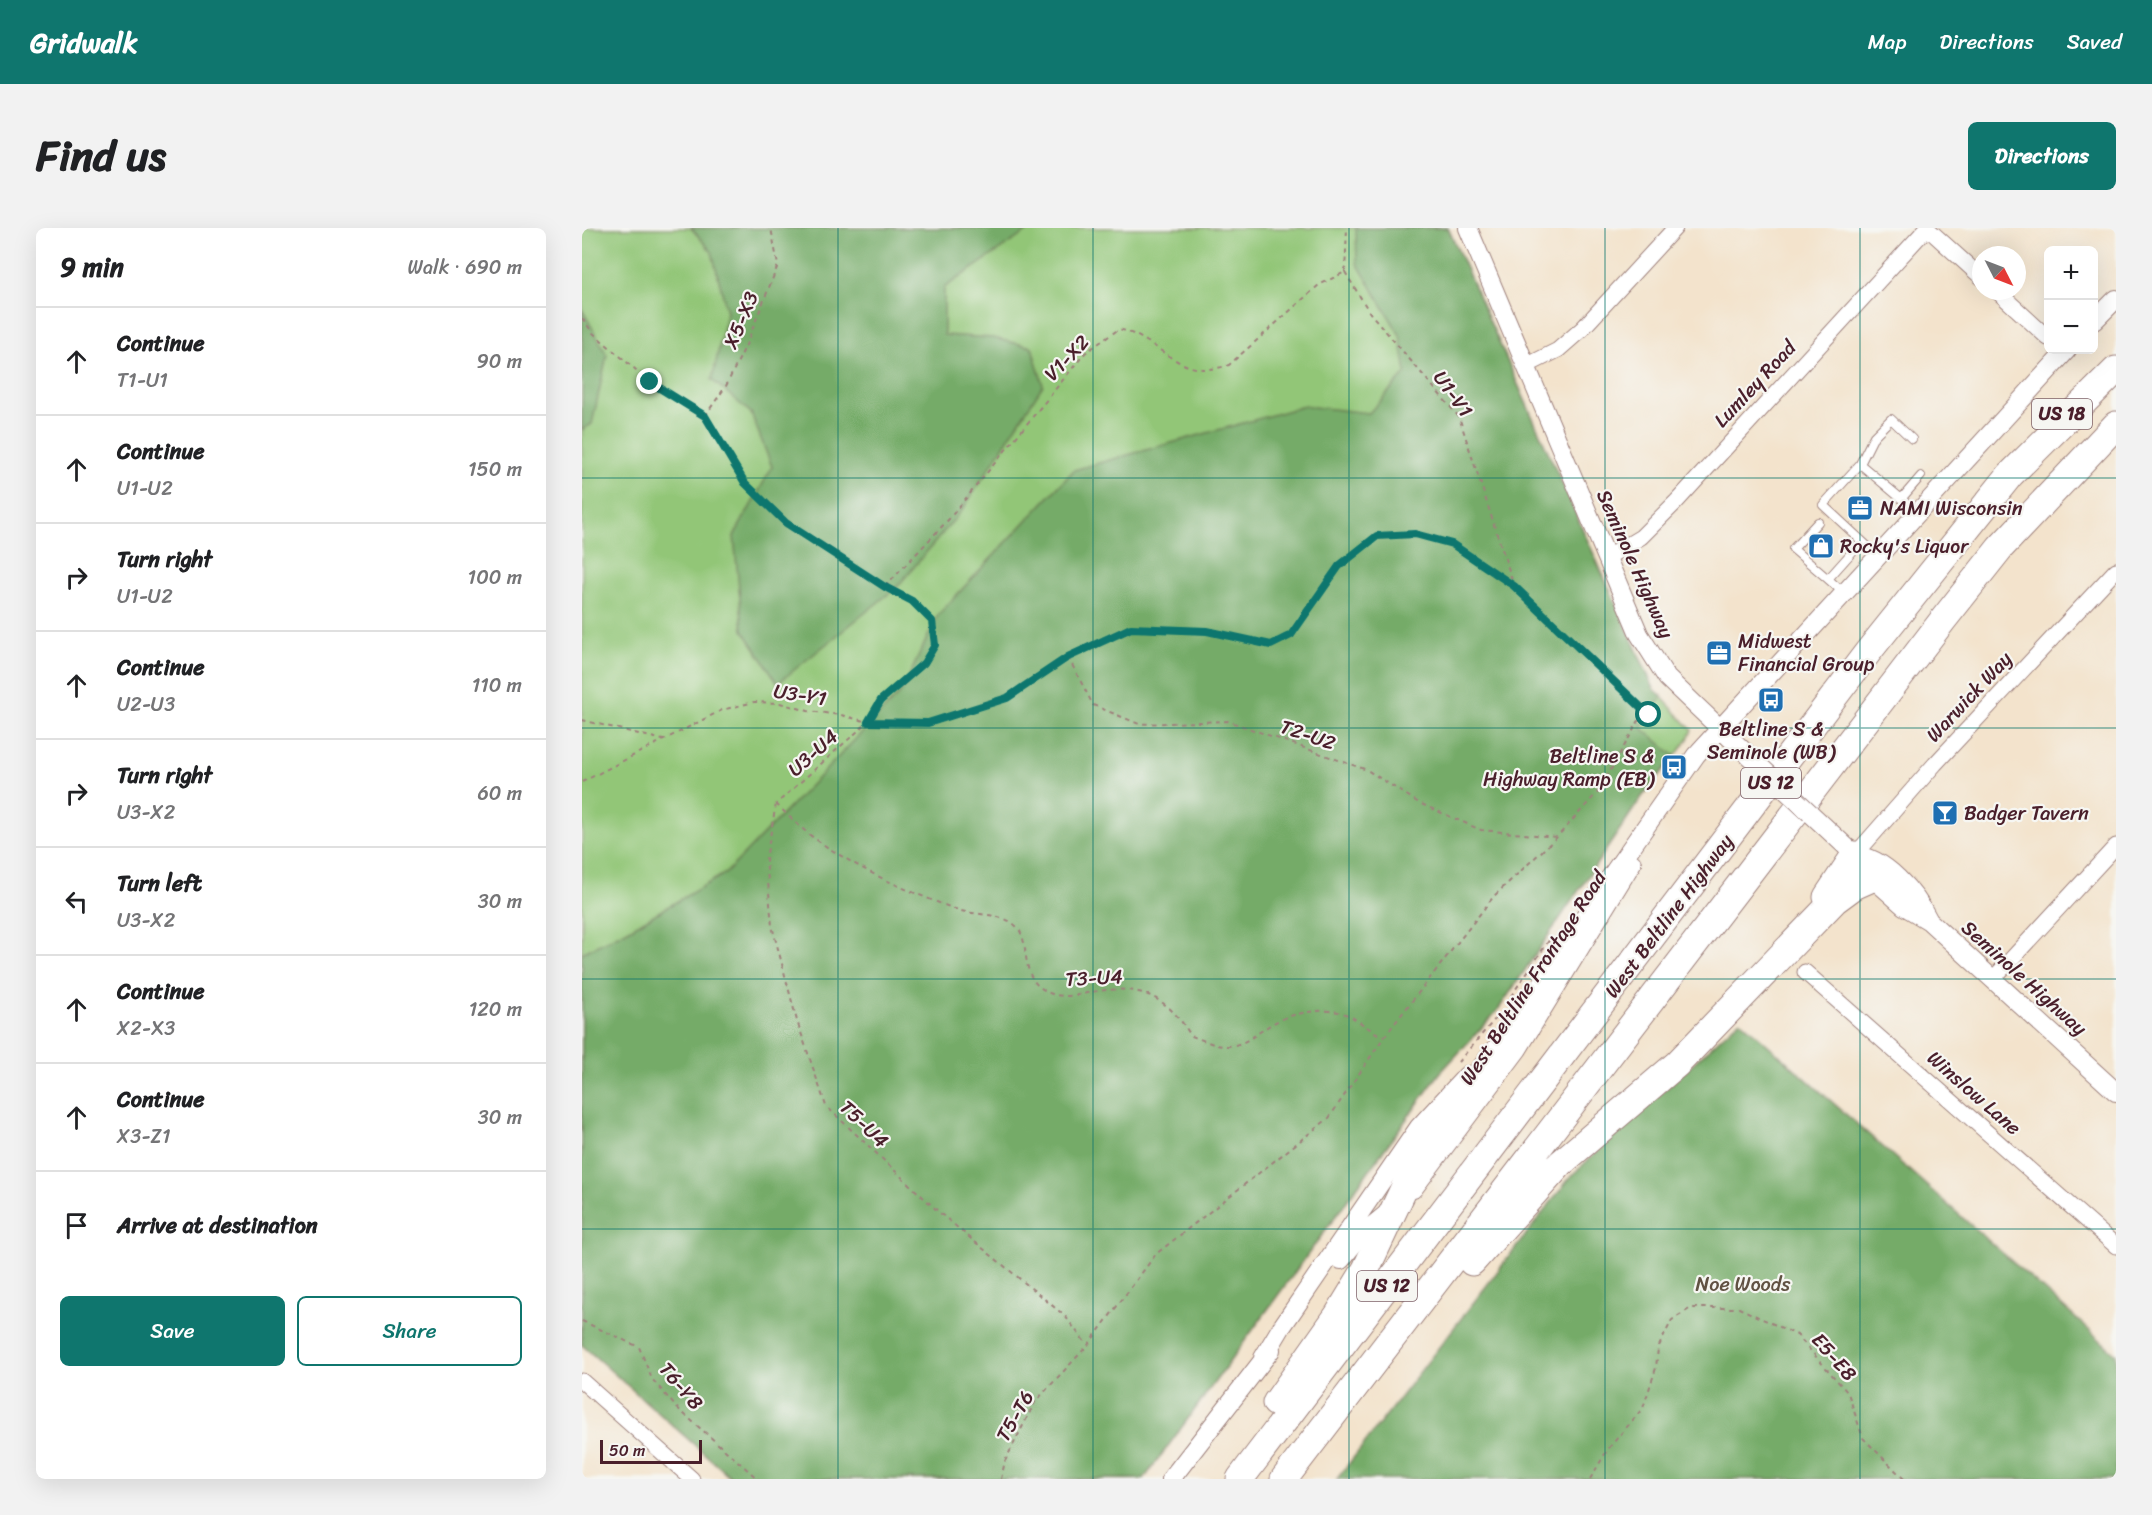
<!DOCTYPE html>
<meta charset="utf-8">
<style>
body{margin:0;font-family:Sriracha,sans-serif;background:#f2f2f2;color:#202124}
.controls{position:absolute;right:18px;top:18px;display:grid;overflow:hidden;border-radius:9px;box-shadow:0 6px 24px #0002}
.controls button{width:54px;height:54px;display:grid;place-items:center;padding:0;border:0;border-bottom:2px solid #e0e0e0;background:#fff;color:#202124;font:30px sans-serif}
.compass{position:absolute;left:1390px;top:18px;width:54px;height:54px;border-radius:50%;background:#fff;box-shadow:0 6px 24px #0002;rotate:132deg}
.scale{position:absolute;left:18px;bottom:15px;width:102px;box-sizing:border-box;padding-left:6px;border:3px solid #4a1f2b;border-top:0;font-size:16px;line-height:21px;white-space:nowrap;color:#4a1f2b;-webkit-text-stroke:4px #f6f6f2;paint-order:stroke}
.stop{position:absolute;width:18px;height:18px;margin:-14px;border:4px solid #0f766e;border-radius:50%;background:#fff}
.stop.end{background:#0f766e;border-color:#fff;box-shadow:0 2px 6px #0008}
.list{margin:0;padding:0;list-style:none}
h2{display:flex;justify-content:space-between;align-items:center;height:78px;margin:0;padding:0 24px;font-size:26px}
h2 small{font-size:20px;font-weight:400;color:#757577}
.list li{display:grid;grid-template-columns:39px 1fr auto;gap:18px;align-items:center;box-sizing:border-box;height:108px;padding:0 24px;border-top:2px solid #e0e0e0}
.list b{display:block;font-size:22px;white-space:nowrap}
.list p{margin:0;font-size:20px;white-space:nowrap;color:#757577}
.list em{font-size:20px;font-style:normal;color:#757577}
.actions{display:flex;gap:12px;padding:18px 24px}
.actions a{flex:1;padding:14px 0;border:2px solid #0f766e;border-radius:9px;text-align:center;font-size:21px;color:#0f766e}
.actions .main{background:#0f766e;color:#fff}
.icon{flex:none;width:33px;height:33px;fill:none;stroke:currentColor;stroke-width:2;stroke-linecap:round;stroke-linejoin:round}
.map{position:relative;flex:none;width:1534px;height:1251px;overflow:hidden;border-radius:9px}
header{display:flex;align-items:center;gap:36px;box-sizing:border-box;height:84px;padding:0 30px;background:#0f766e;color:#fff}
header strong{font-size:28px}
nav{display:flex;gap:33px;margin-inline-start:auto;font-size:21px}
.intro{display:flex;align-items:center;justify-content:space-between;box-sizing:border-box;height:144px;padding:0 36px}
h1{margin:0;font-size:42px}
.button{padding:15px 27px;border-radius:9px;background:#0f766e;color:#fff;font-size:21px;font-weight:700}
main{display:flex;gap:36px;padding:0 36px}
aside{flex:1;background:#fff;border-radius:9px;box-shadow:0 6px 24px #0002}
.map>svg:first-child{display:block}
.green{fill:#92c677;stroke:#6e7251;stroke-width:1.5}
.forest{fill:#75ab68;stroke:#60654a;stroke-width:1.5}
.lines{fill:none;stroke-linecap:round;stroke-linejoin:round}
.service-casing{stroke:#9e817c;stroke-width:10}
.minor-casing{stroke:#9e817c;stroke-width:17}
.tertiary-casing{stroke:#9e817c;stroke-width:20}
.motorway-casing{stroke:#9e817c;stroke-width:29}
.path{stroke:#9e817c;stroke-width:2;stroke-dasharray:4.5 4.5;stroke-linecap:butt}
.service{stroke:#fff;stroke-width:8}
.minor{stroke:#fff;stroke-width:15}
.tertiary{stroke:#fff;stroke-width:18}
.motorway{stroke:#fff;stroke-width:27}
.tertiary-bridge-casing{stroke:#9e817c;stroke-width:20;stroke-linecap:butt}
.tertiary-bridge{stroke:#fff;stroke-width:18}
.route{stroke:#0f766e;stroke-width:8}
.grid{fill:none;stroke:#0f766e;stroke-width:1.5;stroke-opacity:0.55}
.labels{text-anchor:middle;dominant-baseline:central;stroke-width:4.5;stroke-linejoin:round;paint-order:stroke}
.shield{fill:#f6f6f2;stroke:#7e6067;stroke-width:1.5}
.shield-label{font-size:18px;font-weight:bold;fill:#4a1f2b}
.street-label{font-size:20px;fill:#4a1f2b;stroke:#f6f6f2}
.poi-label{font-size:20px;fill:#4a1f2b;stroke:#f6f6f2;text-anchor:start}
.park-label{font-size:20px;fill:#605142;stroke:#f6f6f2}
</style>
<header>
<strong>Gridwalk</strong>
<nav><a>Map</a><a>Directions</a><a>Saved</a></nav>
</header>
<div class="intro"><h1>Find us</h1><a class="button">Directions</a></div>
<main>
<aside>
<h2>9 min<small>Walk · 690 m</small></h2>
<ul class="list">
<li><svg class="icon" aria-label="ahead" viewBox="0 0 24 24"><path d="M12 20V5M6 11l6-6 6 6"/></svg><div><b>Continue</b><p>T1-U1</p></div><em>90 m</em></li>
<li><svg class="icon" aria-label="ahead" viewBox="0 0 24 24"><path d="M12 20V5M6 11l6-6 6 6"/></svg><div><b>Continue</b><p>U1-U2</p></div><em>150 m</em></li>
<li><svg class="icon" aria-label="right" viewBox="0 0 24 24"><path d="M7 20v-9h11M14 6l5 5-5 5"/></svg><div><b>Turn right</b><p>U1-U2</p></div><em>100 m</em></li>
<li><svg class="icon" aria-label="ahead" viewBox="0 0 24 24"><path d="M12 20V5M6 11l6-6 6 6"/></svg><div><b>Continue</b><p>U2-U3</p></div><em>110 m</em></li>
<li><svg class="icon" aria-label="right" viewBox="0 0 24 24"><path d="M7 20v-9h11M14 6l5 5-5 5"/></svg><div><b>Turn right</b><p>U3-X2</p></div><em>60 m</em></li>
<li><svg class="icon" aria-label="left" viewBox="0 0 24 24"><path d="M17 20v-9H6M10 6l-5 5 5 5"/></svg><div><b>Turn left</b><p>U3-X2</p></div><em>30 m</em></li>
<li><svg class="icon" aria-label="ahead" viewBox="0 0 24 24"><path d="M12 20V5M6 11l6-6 6 6"/></svg><div><b>Continue</b><p>X2-X3</p></div><em>120 m</em></li>
<li><svg class="icon" aria-label="ahead" viewBox="0 0 24 24"><path d="M12 20V5M6 11l6-6 6 6"/></svg><div><b>Continue</b><p>X3-Z1</p></div><em>30 m</em></li>
<li><svg class="icon" aria-label="arrive" viewBox="0 0 24 24"><path d="M6 21V4h12l-3 4 3 4H6"/></svg><div><b>Arrive at destination</b></div></li>
</ul>
<div class="actions"><a class="main">Save</a><a>Share</a></div>
</aside>
<div class="map">
<svg width="1534" height="1251" viewBox="0 0 1534 1251">
<rect width="100%" height="100%" fill="#f6f6f2"/>
<filter id="ink" filterUnits="userSpaceOnUse"><feTurbulence type="fractalNoise" baseFrequency=".0167" numOctaves="2"/><feDisplacementMap in="SourceGraphic" scale="12" xChannelSelector="R" yChannelSelector="G"/><feConvolveMatrix kernelMatrix="1 2 1 2 8 2 1 2 1" color-interpolation-filters="sRGB"/></filter>
<filter id="wash" filterUnits="userSpaceOnUse"><feTurbulence type="fractalNoise" baseFrequency=".008" numOctaves="4" result="noise"/><feDisplacementMap in="SourceGraphic" scale="24" xChannelSelector="R" yChannelSelector="G"/><feGaussianBlur stdDeviation="1.35" result="paint"/><feColorMatrix in="noise" values="0 0 0 0 0 0 0 0 0 0 0 0 0 0 0 0 0 1.4 0 .05"/><feComposite in="paint" operator="in"/></filter>
<g filter="url(#wash)">
<rect width="100%" height="100%" fill="#f3e3cc"/>
<path class="green" d="M 0,0 L 866,0 L 1072,461 L 1110,502 L 1105,513 L 1059,570 L 916,782 L 858,845 L 562,1251 L 151,1251 L 0,1117 Z"/>
<path class="forest" d="M 109,0 L 450,0 L 362,60 L 362,107 L 411,110 L 450,119 L 461,157 L 381,281 L 315,359 L 196,455 L 161,402 L 152,308 L 190,239 L 169,185 L 130,152 L 145,84 L 130,24 Z
M 774,0 L 866,0 L 1072,461 L 1080,468 L 1060,500 L 1093,528 L 1059,570 L 916,782 L 858,845 L 562,1251 L 151,1251 L 0,1117 L 0,725 L 44,703 L 144,645 L 320,463 L 356,387 L 492,242 L 722,178 L 787,185 L 824,145 L 818,107 L 775,35 Z
M 0,81 L 25,127 L 10,196 L 0,202 Z
M 1158,792 L 1534,1126 L 1534,1251 L 755,1251 L 990,947 Z"/>
</g>
<g filter="url(#ink)">
<g class="lines">
<defs>
<path id="service" d="M 1330,211 L 1309,191 L 1292,208 L 1278,236 L 1335,284
M 1278,236 L 1241,277 L 1296,328
M 1320,270 L 1339,248
M 1236,294 L 1211,321 L 1246,351
M 1263,366 L 1246,351 L 1280,313"/>
<path id="minor" d="M 1345,0 L 1399,49
M 1415,63 L 1466,110
M 944,138 L 976,122 L 1000,101 L 1093,0
M 1024,330 L 1059,309 L 1095,273 L 1345,0
M 1273,627 L 1353,536 L 1534,342
M 1223,744 L 1534,1018
M 1410,752 L 1534,618
M 0,1153 L 110,1251"/>
<path id="tertiary" d="M 886,0 L 1057,406 L 1085,450 L 1168,529
M 1512,93 L 1534,71
M 1228,585 L 1273,627 L 1286,646 L 1322,678 L 1347,693 L 1534,864
M 1273,627 C 1303,629 1334,666 1346,691
M 937,792 L 1020,661 L 1114,527 L 1485,122
M 831,961 L 936,821 L 1050,635
M 759,1032 L 779,1007 L 807,984
M 681,1130 L 699,1100 L 837,899 L 885,847
M 589,1251 L 689,1122"/>
<path id="motorway" d="M 1245,669 L 1273,627
M 890,1034 L 979,935 L 1095,836 L 1253,672 L 1272,658 L 1290,650
M 694,1175 L 756,1087 L 784,1041 L 832,939 L 848,911 L 917,824 L 944,783
M 658,1251 L 1286,424 L 1428,247 L 1534,142
M 702,1251 L 1361,392 L 1418,320 L 1534,197"/>
</defs>
<use href="#service" class="service-casing"/>
<use href="#minor" class="minor-casing"/>
<use href="#tertiary" class="tertiary-casing"/>
<use href="#motorway" class="motorway-casing"/>
<path class="path" d="M 763,44 L 788,85 L 877,189 L 932,358
M 763,44 L 765,0
M 0,90 L 11,105 L 68,154 L 123,188 L 163,255 L 204,295 L 303,359 L 330,373 L 350,393 L 353,417 L 342,435 L 299,472 L 286,494 L 194,576
M 123,188 L 144,158 L 164,117 L 196,37 L 189,0
M 303,359 L 367,291 L 503,125 L 537,101 C 582,113 596,154 647,137 L 737,57 L 763,44
M 486,429 L 511,477 L 557,496 L 646,493 L 785,542 L 837,575 L 899,602 L 975,609
M 0,492 L 81,512
M 0,554 L 140,482 L 172,474 L 198,475 L 226,483 L 259,487 L 286,494 L 346,495 L 425,470 L 486,429 L 549,400 L 625,403 L 689,417 L 709,407 L 757,337 L 795,308 L 833,306 L 870,316 L 932,358 L 1071,490
M 194,576 C 207,588 220,602 235,612 C 277,642 325,663 373,681 C 391,688 420,684 434,698 C 450,714 436,747 462,762 C 477,772 494,767 510,764 C 556,756 585,767 609,808 C 620,811 634,819 645,818 C 663,817 671,808 685,799 C 704,786 735,780 757,784 C 774,788 785,802 801,808
M 194,576 L 184,631 L 190,698 L 215,793 L 244,878 L 359,986 L 483,1088 L 505,1117
M 929,768 L 968,711
M 876,834 L 914,790
M 0,1093 L 57,1119 L 70,1151 L 94,1179 L 176,1251
M 419,1251 L 423,1233 L 453,1174 L 506,1117 L 574,1026 L 747,890 L 802,809 L 912,668 L 975,609 L 1016,564 L 1056,494 L 1064,485
M 1008,1251 L 1026,1221 L 1061,1180 L 1074,1140 L 1076,1120 L 1090,1092 L 1109,1080 L 1157,1080 L 1215,1107 L 1266,1165 L 1281,1210 L 1322,1251"/>
<use href="#service" class="service"/>
<use href="#minor" class="minor"/>
<use href="#tertiary" class="tertiary"/>
<use href="#motorway" class="motorway"/>
<defs>
<path id="tertiary-bridge" d="M 1168,529 L 1228,585"/>
</defs>
<use href="#tertiary-bridge" class="tertiary-bridge-casing"/>
<use href="#tertiary-bridge" class="tertiary-bridge"/>
</g>
</g>
<g class="lines" filter="url(#ink)">
<path class="route" d="M 68,154 L 123,188 L 163,255 L 204,295 L 303,359 L 330,373 L 350,393 L 353,417 L 342,435 L 299,472 L 286,494 L 346,495 L 425,470 L 486,429 L 549,400 L 625,403 L 689,417 L 709,407 L 757,338 L 795,308 L 833,306 L 870,316 L 932,358 L 1067,487"/>
</g>
<path class="grid" d="M 256,0 L 256,1251M 511,0 L 511,1251M 767,0 L 767,1251M 1023,0 L 1023,1251M 1278,0 L 1278,1251M 0,250 L 1534,250M 0,500 L 1534,500M 0,751 L 1534,751M 0,1001 L 1534,1001"/>
<defs>
<symbol id="office-square" viewBox="-11 -11 22 22"><rect x="-9" y="-9" width="18" height="18" rx="4" fill="#1f6fb2" stroke="#f6f6f2"/><path d="M-6-3h4V-5.5h4V-3h4V5H-6ZM-1-4.5V-3h2v-1.5ZM-6 0V1H6V0Z" fill="#fff"/></symbol>
<symbol id="shop-square" viewBox="-11 -11 22 22"><rect x="-9" y="-9" width="18" height="18" rx="4" fill="#1f6fb2" stroke="#f6f6f2"/><path d="M-5-2.5h2.3a2.7 3.5 0 0 1 5.4 0H5L5.5 6h-11ZM-1.5-2.5h3a1.5 2.3 0 0 0-3 0Z" fill="#fff"/></symbol>
<symbol id="bus-square" viewBox="-11 -11 22 22"><rect x="-9" y="-9" width="18" height="18" rx="4" fill="#1f6fb2" stroke="#f6f6f2"/><path d="M-5-6H5V4H4V6H2V4H-2V6H-4V4H-5ZM-3.5-4V0h7V-4ZM-3.5 1.2v1.5H-2V1.2ZM2 1.2v1.5H3.5V1.2Z" fill="#fff"/></symbol>
<symbol id="bar-square" viewBox="-11 -11 22 22"><rect x="-9" y="-9" width="18" height="18" rx="4" fill="#1f6fb2" stroke="#f6f6f2"/><path d="M-6-5H6L.8 .8V4.5H3.5V6h-7V4.5H-.8V.8Z" fill="#fff"/></symbol>
</defs>
<g fill-rule="evenodd">
<use href="#office-square" x="1263" y="265" width="30" height="30"/>
<use href="#shop-square" x="1224" y="303" width="30" height="30"/>
<use href="#office-square" x="1122" y="410" width="30" height="30"/>
<use href="#bus-square" x="1174" y="457" width="30" height="30"/>
<use href="#bus-square" x="1077" y="524" width="30" height="30"/>
<use href="#bar-square" x="1348" y="570" width="30" height="30"/>
</g>
<g class="labels">
<g class="shield">
<rect x="1450" y="171" width="60" height="30" rx="4.5"/>
<rect x="1159" y="540" width="60" height="30" rx="4.5"/>
<rect x="775" y="1043" width="60" height="30" rx="4.5"/>
</g>
<g class="shield-label">
<text x="1480" y="186">US 18</text>
<text x="1189" y="555">US 12</text>
<text x="805" y="1058">US 12</text>
</g>
<g class="street-label">
<text transform="translate(159 92) rotate(-67)">X5-X3</text>
<text transform="translate(485 130) rotate(-46)">V1-X2</text>
<text transform="translate(1173 156) rotate(-47)">Lumley Road</text>
<text transform="translate(871 166) rotate(54)">U1-V1</text>
<text transform="translate(1053 336) rotate(66)">Seminole Highway</text>
<text transform="translate(218 467) rotate(9)">U3-Y1</text>
<text transform="translate(1387 469) rotate(-47)">Warwick Way</text>
<text transform="translate(726 507) rotate(19)">T2-U2</text>
<text transform="translate(231 525) rotate(-42)">U3-U4</text>
<text transform="translate(1087 688) rotate(-53)">West Beltline Highway</text>
<text transform="translate(512 750) rotate(-3)">T3-U4</text>
<text transform="translate(951 750) rotate(-57)">West Beltline Frontage Road</text>
<text transform="translate(1442 750) rotate(42)">Seminole Highway</text>
<text transform="translate(1392 865) rotate(41)">Winslow Lane</text>
<text transform="translate(282 896) rotate(44)">T5-U4</text>
<text transform="translate(1252 1129) rotate(49)">E5-E8</text>
<text transform="translate(99 1158) rotate(50)">T6-Y8</text>
<text transform="translate(433 1188) rotate(-60)">T5-T6</text>
</g>
<g class="poi-label">
<text x="1298" y="280">NAMI Wisconsin</text>
<text x="1258" y="318">Rocky's Liquor</text>
<text x="1156" y="413">Midwest<tspan x="1156" dy="23">Financial Group</tspan></text>
<text x="1189" y="501" text-anchor="middle">Beltline S &amp;<tspan x="1189" dy="23">Seminole (WB)</tspan></text>
<text x="1072" y="528" text-anchor="end">Beltline S &amp;<tspan x="1072" dy="23">Highway Ramp (EB)</tspan></text>
<text x="1382" y="585">Badger Tavern</text>
</g>
<g class="park-label">
<text x="1161" y="1056">Noe Woods</text>
</g>
</g>
</svg>
<div class="controls">
<button>+</button>
<button>−</button>
</div>
<svg class="compass" viewBox="-18 -18 36 36"><path d="M0-13l5 13h-10z" fill="#e53935"/><path d="M0 13l5-13h-10z" fill="#757577"/></svg>
<div class="scale">50 m</div>
<div class="stop" style="left:1067px;top:487px"></div>
<div class="stop end" style="left:68px;top:154px"></div>
</div>
</main>
